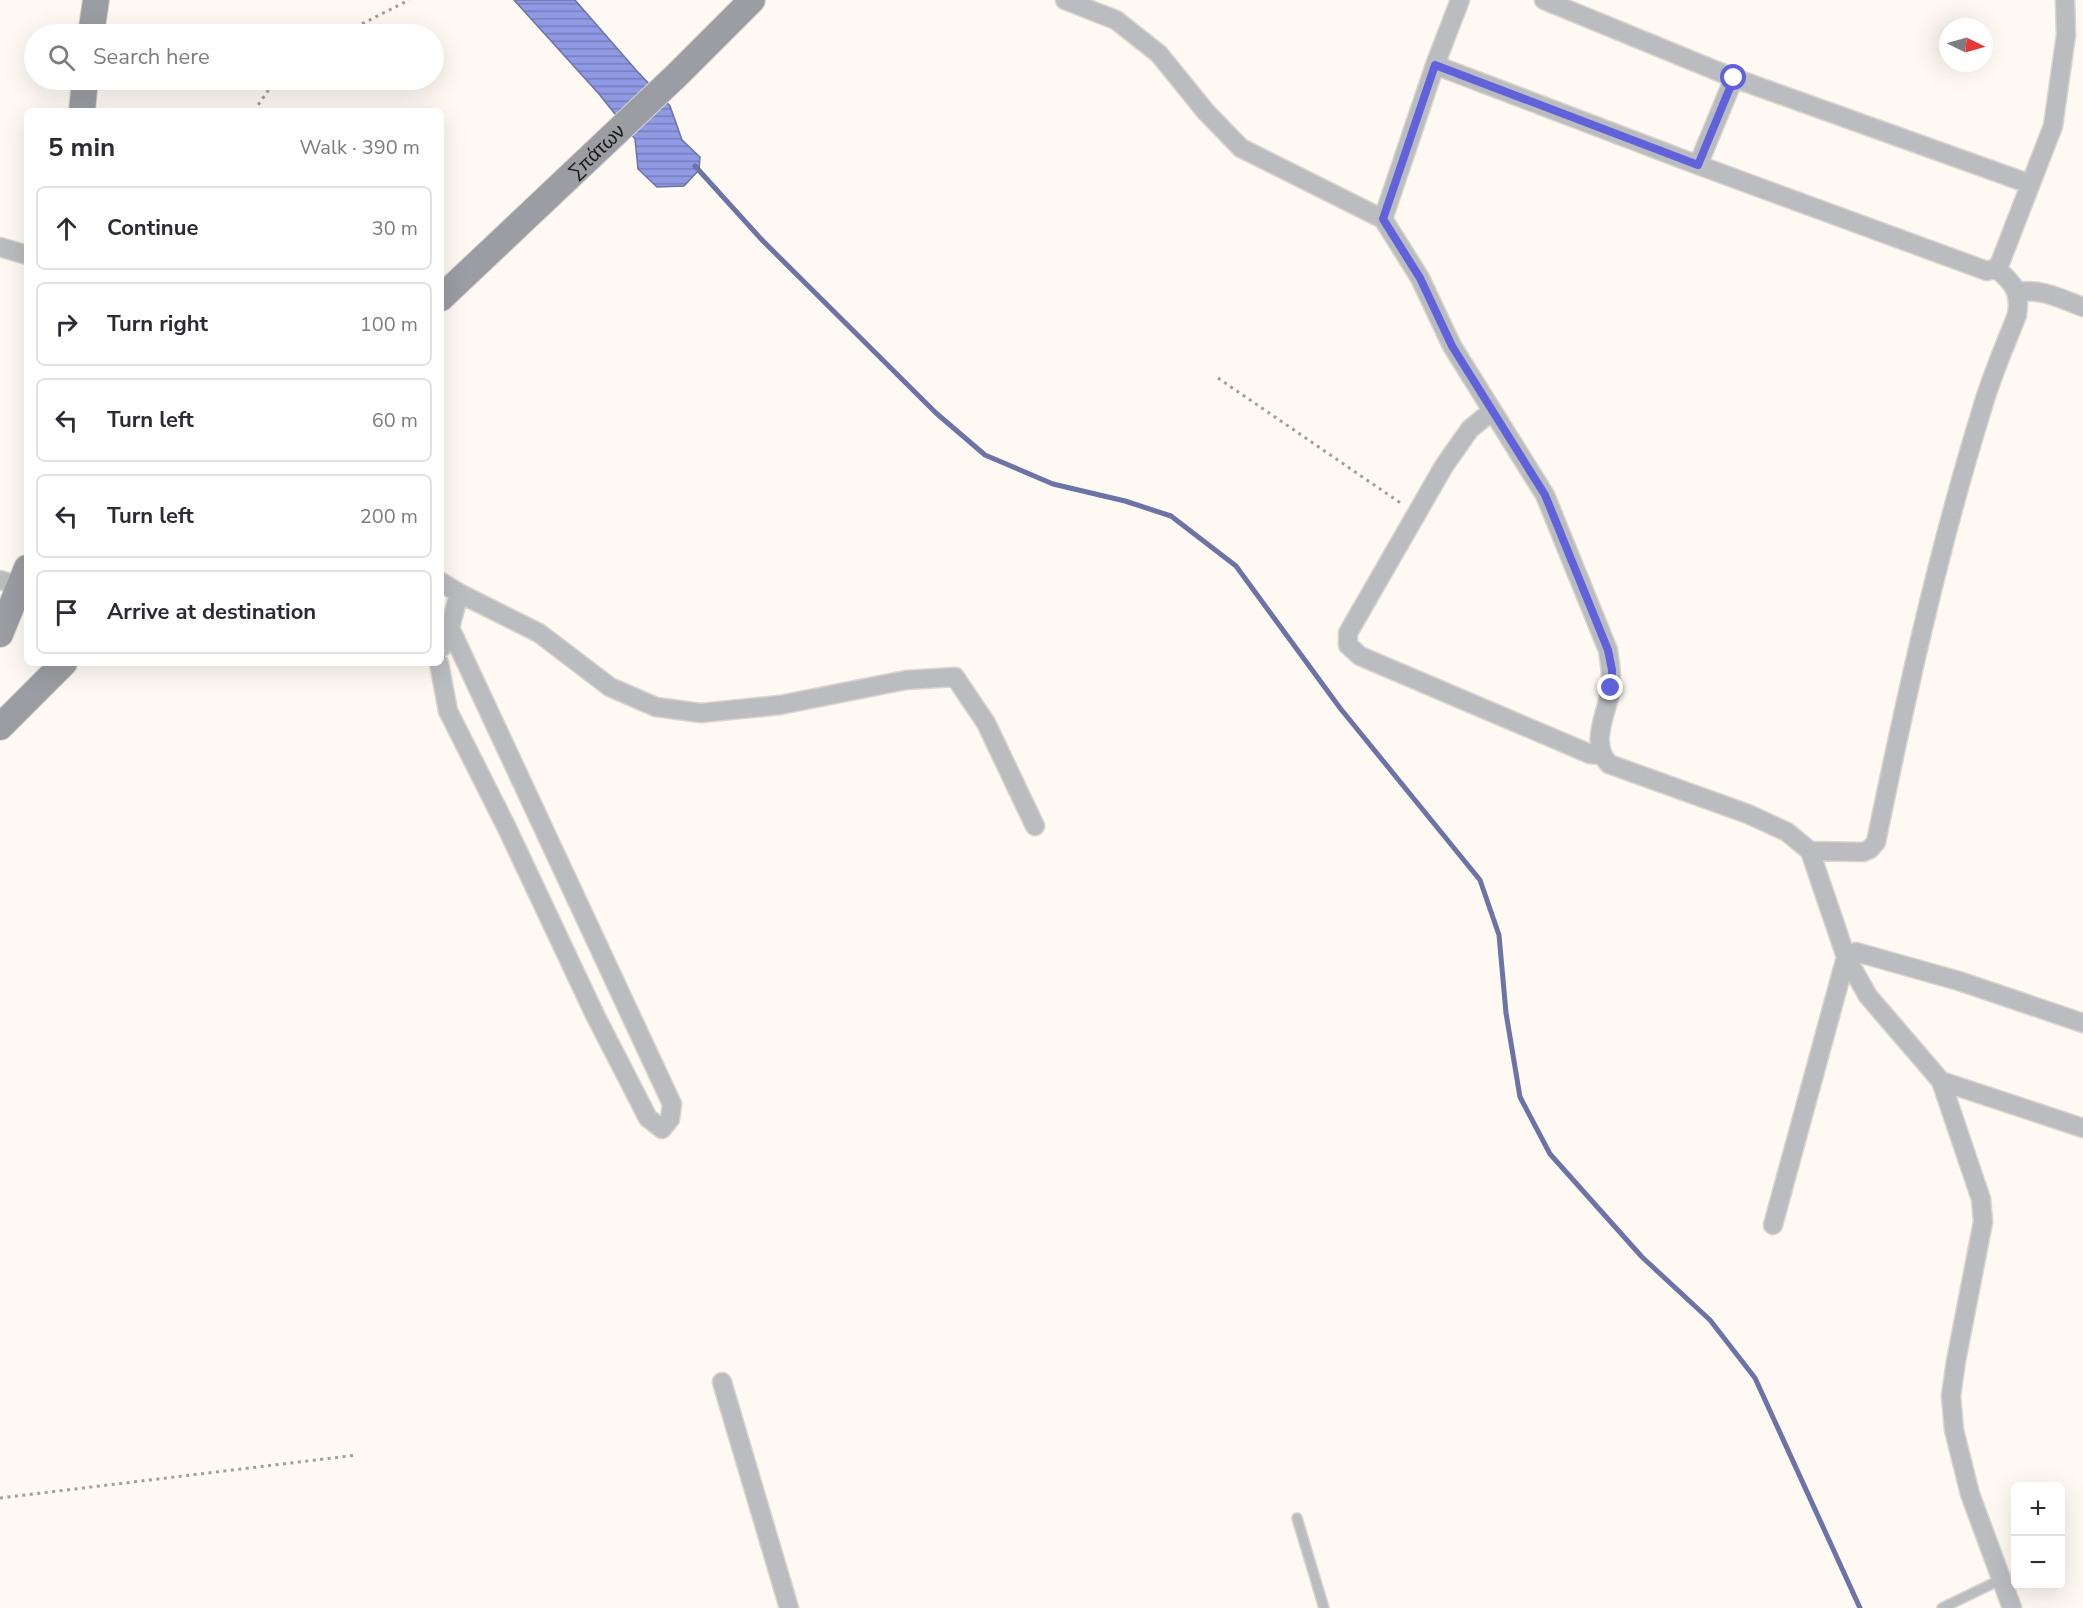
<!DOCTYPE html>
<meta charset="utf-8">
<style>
body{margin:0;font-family:"Nunito Sans",sans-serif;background:#f2f2f3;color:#2b2b33}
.controls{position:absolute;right:18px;bottom:18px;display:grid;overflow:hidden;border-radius:9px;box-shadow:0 6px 24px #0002}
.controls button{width:54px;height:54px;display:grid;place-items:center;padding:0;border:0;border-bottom:2px solid #e1e1e2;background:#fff;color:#2b2b33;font:30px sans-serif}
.compass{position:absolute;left:1939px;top:18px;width:54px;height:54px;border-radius:50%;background:#fff;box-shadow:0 6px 24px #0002;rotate:95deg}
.stop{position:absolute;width:18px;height:18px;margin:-14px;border:4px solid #5f62da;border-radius:50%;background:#fff}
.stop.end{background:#5f62da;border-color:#fff;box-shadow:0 2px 6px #0008}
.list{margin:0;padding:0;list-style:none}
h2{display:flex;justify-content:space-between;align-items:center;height:78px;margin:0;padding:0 24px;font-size:26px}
h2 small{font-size:20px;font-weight:400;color:#7c7c81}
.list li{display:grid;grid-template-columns:39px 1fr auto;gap:18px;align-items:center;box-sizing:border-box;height:84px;margin:0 12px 12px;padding:0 12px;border:2px solid #e1e1e2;border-radius:9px}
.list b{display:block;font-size:22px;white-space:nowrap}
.list em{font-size:20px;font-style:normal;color:#7c7c81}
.icon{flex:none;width:33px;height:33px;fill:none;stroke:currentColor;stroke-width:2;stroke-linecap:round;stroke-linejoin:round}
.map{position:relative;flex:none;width:2083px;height:1608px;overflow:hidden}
.search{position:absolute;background:#fff;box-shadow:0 6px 24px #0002;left:24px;top:24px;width:420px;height:66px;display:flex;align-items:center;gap:15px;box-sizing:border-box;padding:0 21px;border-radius:33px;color:#7c7c81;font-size:22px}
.panel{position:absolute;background:#fff;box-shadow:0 6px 24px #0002;left:24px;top:108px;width:420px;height:558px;border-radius:9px}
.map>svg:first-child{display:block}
.water{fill:url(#water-rules);stroke:#6c73a6;stroke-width:1.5}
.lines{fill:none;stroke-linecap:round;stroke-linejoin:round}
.stream{stroke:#6c73a6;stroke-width:5}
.lane-casing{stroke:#d9d6cf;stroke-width:12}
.street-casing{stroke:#d9d6cf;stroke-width:21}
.secondary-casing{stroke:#d9d6cf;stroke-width:28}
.path{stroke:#a29f9a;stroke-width:3;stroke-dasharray:3 4.5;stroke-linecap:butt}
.lane{stroke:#bbbcbf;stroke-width:9}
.street{stroke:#bbbcbf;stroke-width:18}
.secondary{stroke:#9c9da2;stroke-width:26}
.route{stroke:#5f62da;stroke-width:8}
.labels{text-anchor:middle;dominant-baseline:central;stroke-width:4.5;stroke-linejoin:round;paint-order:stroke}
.street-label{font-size:20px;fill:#181715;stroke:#fff}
</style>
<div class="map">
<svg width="2083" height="1608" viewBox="0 0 2083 1608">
<defs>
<pattern id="water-rules" width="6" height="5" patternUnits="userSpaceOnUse" patternTransform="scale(1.5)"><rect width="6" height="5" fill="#909ae4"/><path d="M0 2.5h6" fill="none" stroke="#757db8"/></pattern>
</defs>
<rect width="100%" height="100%" fill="#fefaf3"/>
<path class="water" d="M 514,0 L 575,0 L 636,70 L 670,106 L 682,140 L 700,157 L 699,170 L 684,186 L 657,187 L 638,169 L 635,139 L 599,94 Z"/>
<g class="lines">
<path class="stream" d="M 695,166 L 763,241 L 936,413 L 985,455 L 1053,484 L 1125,501 L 1171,516 L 1236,566 L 1340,708 L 1480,880 L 1499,935 L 1506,1013 L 1520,1097 L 1550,1154 L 1642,1257 L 1710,1320 L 1755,1378 L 1860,1608"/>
<defs>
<path id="lane" d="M 1297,1518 L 1324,1608
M 1942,1608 L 2002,1579"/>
<path id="street" d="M 1065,0 L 1116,20 L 1159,54 L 1206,112 L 1241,148 L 1383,219
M 1460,0 L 1435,65 L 1383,219 L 1420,278 L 1452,346 L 1545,495 L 1608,650 C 1610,663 1612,675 1611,688 C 1607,713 1589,743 1609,764 L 1748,814 L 1787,832 L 1810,851 L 1846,957 L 1868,996 L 1941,1081 L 1981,1199 L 1983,1222 L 1956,1361 L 1951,1396 L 1954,1430 L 1970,1494 L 2012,1608
M 1544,0 L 1734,78 L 2030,184
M 1435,65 L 1698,165 L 1987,271 L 1996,268 L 2000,263 L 2053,126 L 2066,35 L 2065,0
M 1698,165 L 1734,78
M 0,247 L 27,255
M 2017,292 C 2041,288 2061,299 2083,307
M 1492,411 L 1470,429 L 1444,466 L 1348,633 L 1348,645 L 1360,656 L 1590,754 L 1601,755
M 0,580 L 20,586
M 441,582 L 459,593 L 450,628 L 441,648
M 459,593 L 539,633 L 610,687 L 656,707 L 701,713 L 780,705 L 906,680 L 955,677 L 986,723 L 1035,826
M 439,663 L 448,711 L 506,826 L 596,1017 L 648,1118 L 662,1129 L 670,1119 L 672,1104 L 450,628
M 1810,851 L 1863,852 L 1870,849 L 1876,842 C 1906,697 1938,551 1982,409 C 1991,377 2005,346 2017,315 C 2021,291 2013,283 1996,268
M 1941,1081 L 2083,1128
M 1773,1225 L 1846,957 L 1856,952 L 1959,981 L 2083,1023
M 722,1382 L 789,1608"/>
<g id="secondary">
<path d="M 91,34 L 96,0"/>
<path d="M 82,111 L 85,80"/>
<path id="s1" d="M 441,298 L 677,75 L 752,0"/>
<path d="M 0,634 L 27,568"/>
<path d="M 0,727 L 64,663"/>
</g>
</defs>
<use href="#lane" class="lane-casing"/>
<use href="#street" class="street-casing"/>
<use href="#secondary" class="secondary-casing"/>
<path class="path" d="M 342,34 L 409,0
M 254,111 L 272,85 L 280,80
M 1218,378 L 1402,504
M 0,1498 L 357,1455"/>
<use href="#lane" class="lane"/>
<use href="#street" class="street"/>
<use href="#secondary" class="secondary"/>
</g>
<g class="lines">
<path class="route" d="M 1611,688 L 1612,670 L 1608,650 L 1545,495 L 1452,346 L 1420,278 L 1383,219 L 1435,65 L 1698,165 L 1734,78"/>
</g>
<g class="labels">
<g class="street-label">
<text stroke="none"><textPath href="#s1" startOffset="214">Σπάτων</textPath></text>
</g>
</g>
</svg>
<div class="controls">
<button>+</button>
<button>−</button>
</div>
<svg class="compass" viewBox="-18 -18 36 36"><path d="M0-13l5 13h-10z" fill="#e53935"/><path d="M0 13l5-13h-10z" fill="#7c7c81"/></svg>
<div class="stop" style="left:1734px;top:78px"></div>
<div class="stop end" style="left:1611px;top:688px"></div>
<div class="search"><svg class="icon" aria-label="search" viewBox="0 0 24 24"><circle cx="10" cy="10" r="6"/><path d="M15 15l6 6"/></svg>Search here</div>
<section class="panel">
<h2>5 min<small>Walk · 390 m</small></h2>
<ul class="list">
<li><svg class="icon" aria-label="ahead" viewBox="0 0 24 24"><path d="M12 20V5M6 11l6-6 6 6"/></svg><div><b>Continue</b></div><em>30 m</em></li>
<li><svg class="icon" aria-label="right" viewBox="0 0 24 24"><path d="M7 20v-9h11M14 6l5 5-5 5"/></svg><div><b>Turn right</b></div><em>100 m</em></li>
<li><svg class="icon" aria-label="left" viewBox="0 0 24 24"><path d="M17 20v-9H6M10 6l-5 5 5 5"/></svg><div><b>Turn left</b></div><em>60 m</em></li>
<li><svg class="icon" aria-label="left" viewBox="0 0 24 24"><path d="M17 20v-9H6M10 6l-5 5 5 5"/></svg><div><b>Turn left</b></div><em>200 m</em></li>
<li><svg class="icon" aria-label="arrive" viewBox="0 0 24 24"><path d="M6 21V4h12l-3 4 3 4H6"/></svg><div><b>Arrive at destination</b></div></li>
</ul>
</section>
</div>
